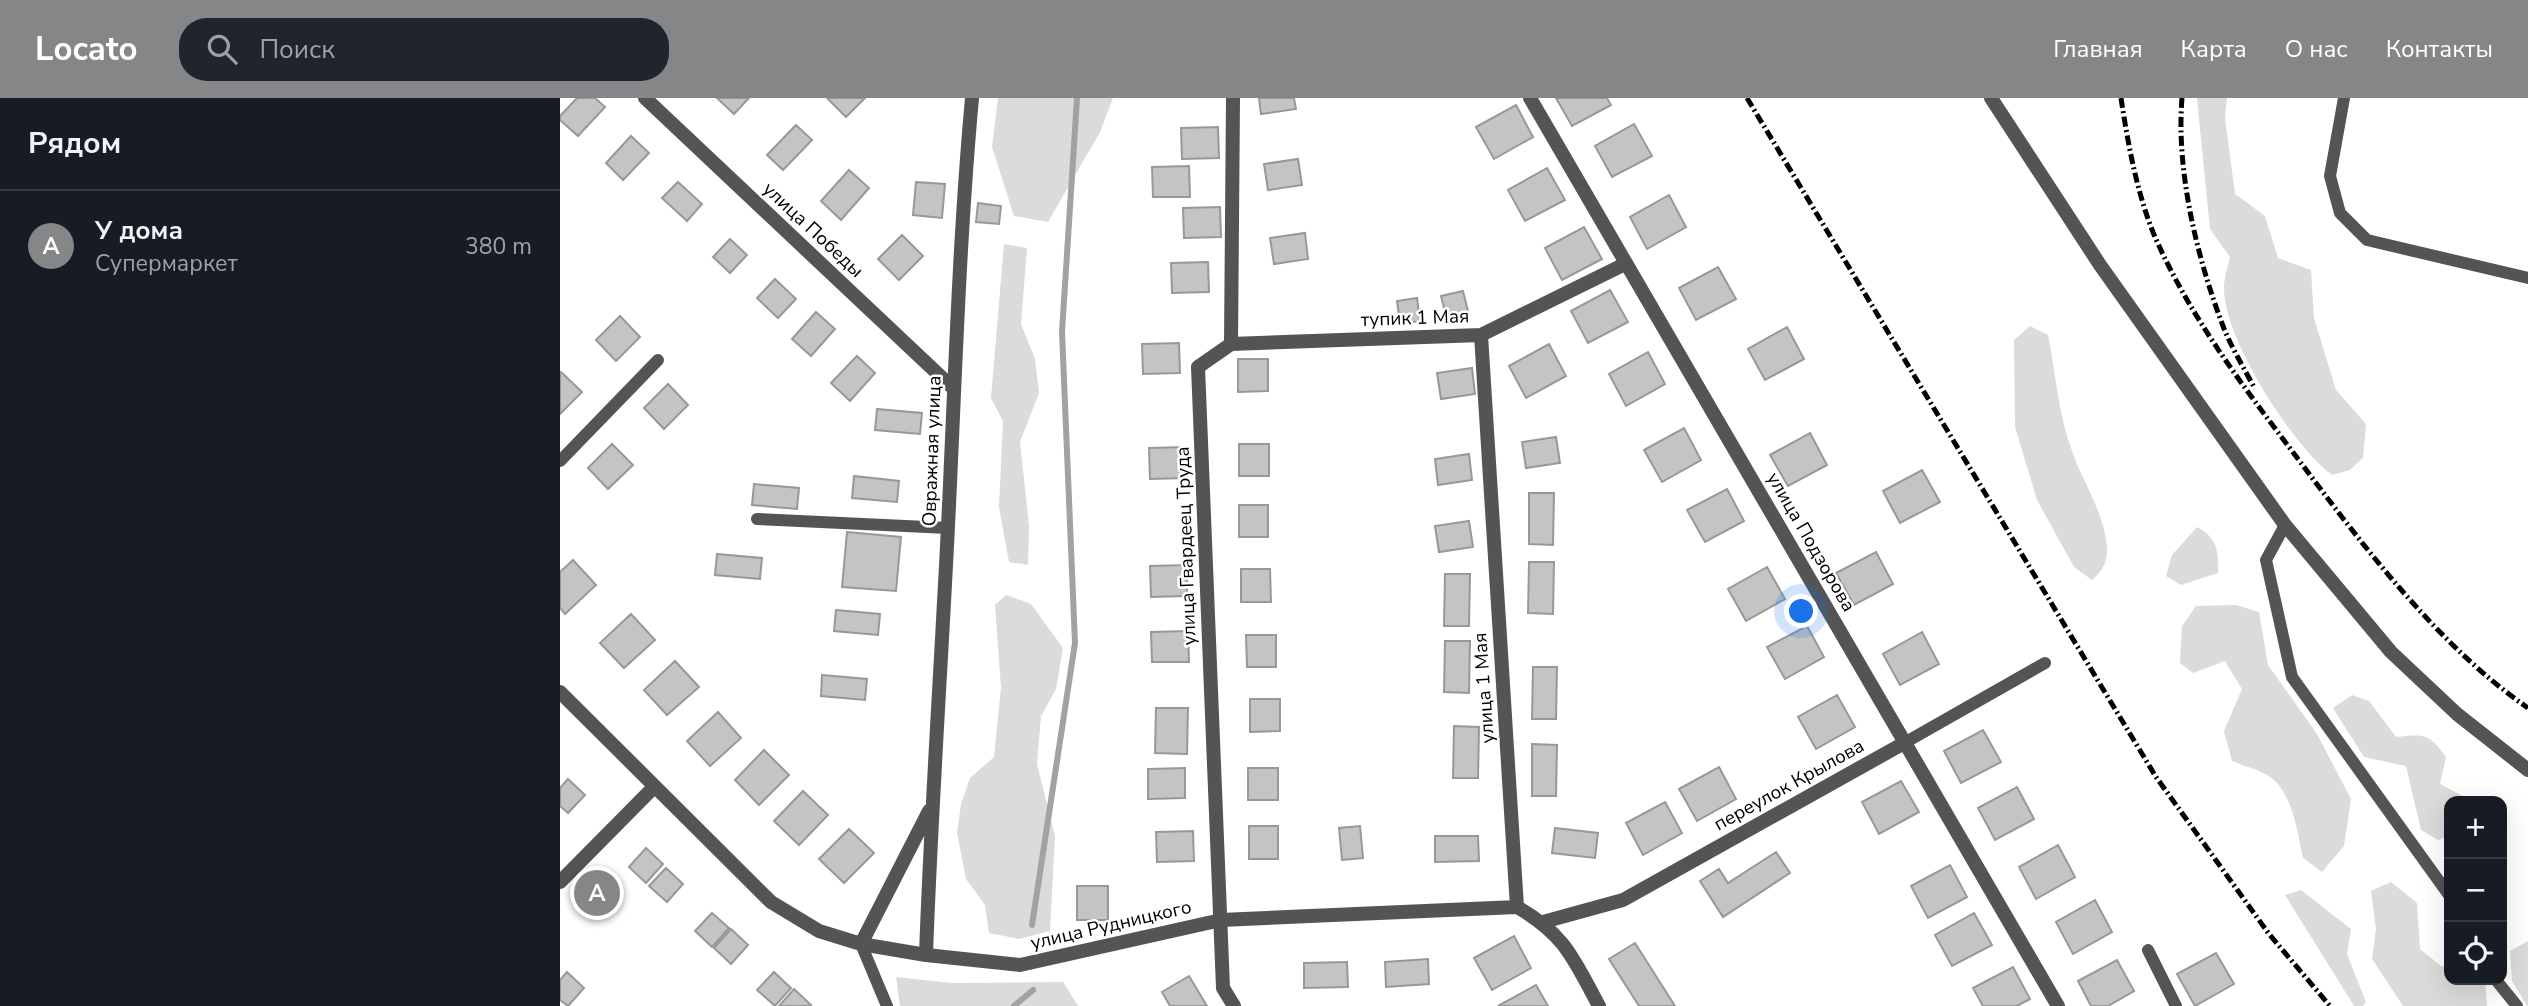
<!DOCTYPE html>
<html lang="ru">
<meta charset="utf-8">
<style>
body{margin:0;font-family:"Nunito Sans",sans-serif;background:#20242c;color:#f1f3f6}
.controls{position:absolute;right:21px;bottom:21px;display:grid;overflow:hidden;border-radius:14px;box-shadow:0 7px 28px #0002}
.controls button{width:63px;height:63px;display:grid;place-items:center;padding:0;border:0;border-bottom:2px solid #363941;background:#171b24;color:#f1f3f6;font:35px sans-serif}
.you{position:absolute;left:1242px;top:514px;width:24px;height:24px;margin:-18px;border:5px solid #fff;border-radius:50%;background:#1a73e8;box-shadow:0 0 0 10px #1a73e833}
.badge{display:grid;place-items:center;width:46px;height:46px;border-radius:50%;background:#858687;color:#fff;font-size:23px;font-weight:700}
.pin{position:absolute;translate:-50% -50%;border:4px solid #fff;box-shadow:0 2px 7px #0006}
.list{margin:0;padding:0;list-style:none}
h2{display:flex;justify-content:space-between;align-items:center;height:91px;margin:0;padding:0 28px;font-size:30px}
h2 small{font-size:23px;font-weight:400;color:#9ea1a6}
.list li{display:grid;grid-template-columns:46px 1fr auto;gap:21px;align-items:center;box-sizing:border-box;height:112px;padding:0 28px;border-top:2px solid #363941}
.list b{display:block;font-size:26px;white-space:nowrap}
.list p{margin:0;font-size:23px;white-space:nowrap;color:#9ea1a6}
.list em{font-size:23px;font-style:normal;color:#9ea1a6}
.icon{flex:none;width:38px;height:38px;fill:none;stroke:currentColor;stroke-width:2;stroke-linecap:round;stroke-linejoin:round}
.map{position:relative;flex:none;width:1968px;height:908px;overflow:hidden}
header{display:flex;align-items:center;gap:42px;box-sizing:border-box;height:98px;padding:0 35px;background:#858687;color:#fff}
header strong{font-size:33px}
nav{display:flex;gap:38px;margin-inline-start:auto;font-size:24px}
.search{width:490px;height:63px;background:#20242c;display:flex;align-items:center;gap:18px;box-sizing:border-box;padding:0 24px;border-radius:28px;color:#9ea1a6;font-size:26px}
main{display:flex}
aside{flex:1;background:#171b24}
.map>svg:first-child{display:block}
.green{fill:#dbdbdb}
.lines{fill:none;stroke-linecap:round;stroke-linejoin:round}
.stream{stroke:#a2a2a2;stroke-width:6}
.building{fill:#c4c4c4;stroke:#989898;stroke-width:2}
.service{stroke:#545454;stroke-width:12}
.minor{stroke:#545454;stroke-width:14}
.rail{stroke:#000;stroke-width:5;stroke-dasharray:10 3.5 2 3.5;stroke-linecap:butt}
.labels{text-anchor:middle;dominant-baseline:central;stroke-width:5;stroke-linejoin:round;paint-order:stroke}
.street-label{font-size:19px;fill:#000;stroke:#fff}
</style>
<header>
<strong>Locato</strong>
<div class="search"><svg class="icon" aria-label="search" viewBox="0 0 24 24"><circle cx="10" cy="10" r="6"/><path d="M15 15l6 6"/></svg>Поиск</div>
<nav><a>Главная</a><a>Карта</a><a>О нас</a><a>Контакты</a></nav>
</header>
<main>
<aside>
<h2>Рядом<small></small></h2>
<ul class="list">
<li><span class="badge">A</span><div><b>У дома</b><p>Супермаркет</p></div><em>380 m</em></li>
</ul>
</aside>
<div class="map">
<svg width="1968" height="908" viewBox="0 0 1968 908">
<rect width="100%" height="100%" fill="#fff"/>
<path class="green" d="M 438,0 L 553,0 L 540,34 L 488,124 L 454,118 L 432,49 Z
M 1637,0 L 1667,0 L 1665,20 L 1675,96 L 1705,118 L 1718,160 L 1751,172 L 1754,220 L 1776,292 L 1806,326 L 1803,360 L 1790,372 L 1772,377 C 1733,349 1663,239 1664,190 C 1664,180 1668,169 1670,159 L 1650,131 Z
M 444,146 L 467,150 L 461,226 L 475,261 L 479,295 L 460,344 L 469,428 L 468,467 L 449,464 L 439,409 L 443,323 L 431,300 Z
M 1470,228 L 1488,237 C 1496,276 1498,315 1512,353 C 1523,385 1544,414 1547,449 C 1548,464 1542,473 1532,482 L 1514,469 L 1477,402 L 1455,329 L 1454,242 Z
M 1637,429 C 1657,439 1659,454 1658,475 L 1621,487 L 1606,478 L 1612,457 Z
M 446,497 L 471,506 L 503,550 L 496,591 L 481,618 L 477,666 L 495,738 L 490,833 L 459,841 L 429,835 L 425,807 L 406,781 L 397,735 L 401,706 L 410,680 L 434,659 L 441,590 L 435,507 Z
M 1676,507 L 1699,514 L 1708,567 L 1757,636 L 1791,701 L 1784,748 L 1762,774 L 1743,760 C 1737,733 1733,695 1709,678 C 1698,671 1683,668 1672,663 L 1664,633 L 1682,591 L 1665,563 L 1633,575 L 1620,565 L 1622,528 L 1636,508 Z
M 1792,597 L 1809,603 L 1836,639 C 1864,636 1869,635 1886,659 L 1880,686 L 1903,698 L 1904,703 L 1889,703 L 1889,738 L 1878,742 L 1861,732 L 1846,668 L 1804,659 L 1773,610 Z
M 1831,784 L 1857,805 L 1860,851 L 1881,868 L 1889,868 L 1889,882 L 1925,882 L 1927,908 L 1843,908 L 1812,861 L 1816,831 L 1811,793 Z
M 1741,792 L 1791,831 L 1787,856 L 1806,904 L 1803,908 L 1794,908 L 1725,797 Z
M 1968,843 L 1968,908 L 1967,908 L 1952,883 L 1950,853 Z
M 336,879 L 392,885 L 503,884 L 518,908 L 340,908 Z"/>
<g class="lines">
<path class="stream" d="M 472,827 L 515,545 L 502,234 L 517,0
M 454,908 L 473,892"/>
</g>
<path class="building" d="M 17,0 L 35,0 L 45,9 L 18,38 L 0,22 L 0,18 Z
M 157,0 L 189,0 L 174,16 Z
M 267,0 L 305,0 L 286,19 Z
M 699,0 L 734,0 L 736,11 L 701,16 Z
M 996,0 L 1047,0 L 1051,7 L 1012,28 Z
M 956,7 L 973,39 L 934,61 L 916,29 Z
M 1074,26 L 1092,58 L 1052,79 L 1035,48 Z
M 236,27 L 252,42 L 223,72 L 207,57 Z
M 658,29 L 659,60 L 622,61 L 621,30 Z
M 71,38 L 89,55 L 63,82 L 46,65 Z
M 738,61 L 742,87 L 708,92 L 704,66 Z
M 629,68 L 630,99 L 593,99 L 592,69 Z
M 987,70 L 1005,102 L 965,123 L 948,92 Z
M 289,72 L 309,90 L 281,122 L 261,103 Z
M 118,84 L 142,106 L 127,123 L 102,100 Z
M 356,84 L 385,86 L 382,120 L 353,117 Z
M 1109,97 L 1126,129 L 1087,151 L 1070,119 Z
M 418,105 L 441,108 L 439,126 L 416,124 Z
M 660,109 L 661,139 L 624,140 L 623,110 Z
M 1024,129 L 1042,161 L 1002,182 L 985,150 Z
M 745,135 L 748,161 L 714,166 L 710,140 Z
M 342,137 L 363,158 L 339,182 L 318,161 Z
M 170,141 L 187,157 L 170,175 L 153,159 Z
M 648,164 L 649,194 L 612,195 L 611,165 Z
M 1158,169 L 1176,201 L 1136,222 L 1119,190 Z
M 215,181 L 236,201 L 218,220 L 197,200 Z
M 1050,192 L 1068,224 L 1028,245 L 1011,213 Z
M 903,193 L 909,217 L 887,222 L 881,198 Z
M 857,200 L 860,223 L 840,226 L 837,203 Z
M 256,214 L 275,231 L 251,258 L 232,241 Z
M 60,218 L 80,239 L 56,263 L 36,242 Z
M 1227,229 L 1244,261 L 1205,282 L 1188,251 Z
M 619,245 L 620,275 L 583,276 L 582,246 Z
M 989,246 L 1006,278 L 966,300 L 949,268 Z
M 1088,254 L 1105,286 L 1066,308 L 1049,276 Z
M 297,258 L 315,275 L 290,303 L 271,285 Z
M 678,261 L 708,261 L 708,293 L 678,294 Z
M 912,270 L 915,296 L 881,301 L 877,275 Z
M 1,274 L 22,294 L 0,316 L 0,275 Z
M 108,286 L 128,307 L 104,331 L 84,310 Z
M 317,311 L 362,315 L 360,336 L 315,332 Z
M 1124,330 L 1141,362 L 1102,384 L 1084,352 Z
M 1250,335 L 1267,367 L 1228,388 L 1210,357 Z
M 996,339 L 1000,365 L 966,370 L 962,344 Z
M 52,346 L 73,367 L 48,391 L 28,370 Z
M 679,346 L 709,346 L 709,378 L 679,378 Z
M 626,349 L 626,380 L 590,381 L 589,350 Z
M 909,356 L 912,382 L 878,387 L 875,361 Z
M 1362,372 L 1380,404 L 1340,425 L 1323,393 Z
M 294,378 L 339,383 L 337,404 L 292,400 Z
M 194,386 L 239,390 L 237,411 L 192,407 Z
M 1167,391 L 1184,423 L 1145,444 L 1127,412 Z
M 969,395 L 994,395 L 993,447 L 969,446 Z
M 679,407 L 708,407 L 708,439 L 679,439 Z
M 909,423 L 913,449 L 879,454 L 875,428 Z
M 287,434 L 341,439 L 336,493 L 282,489 Z
M 1316,454 L 1333,486 L 1294,507 L 1276,475 Z
M 157,456 L 202,460 L 200,481 L 155,477 Z
M 13,462 L 36,487 L 5,516 L 0,510 L 0,474 Z
M 969,464 L 994,464 L 993,516 L 968,515 Z
M 627,467 L 627,498 L 591,499 L 590,468 Z
M 1207,469 L 1225,501 L 1186,523 L 1168,491 Z
M 681,471 L 710,471 L 711,504 L 681,504 Z
M 885,476 L 910,476 L 909,528 L 884,528 Z
M 276,512 L 320,516 L 318,537 L 274,533 Z
M 71,516 L 95,542 L 64,570 L 40,545 Z
M 1247,528 L 1264,559 L 1225,581 L 1207,549 Z
M 628,533 L 629,564 L 592,564 L 591,534 Z
M 1362,534 L 1379,566 L 1340,587 L 1323,556 Z
M 686,537 L 716,537 L 716,569 L 687,569 Z
M 885,543 L 910,543 L 909,595 L 884,594 Z
M 115,563 L 139,589 L 107,617 L 84,592 Z
M 973,569 L 997,569 L 996,621 L 972,621 Z
M 262,577 L 307,581 L 305,602 L 261,598 Z
M 1277,597 L 1295,629 L 1256,651 L 1238,619 Z
M 690,601 L 720,601 L 720,633 L 690,634 Z
M 596,610 L 628,610 L 627,656 L 595,655 Z
M 158,614 L 181,640 L 150,668 L 127,643 Z
M 894,628 L 919,629 L 918,680 L 893,680 Z
M 1423,632 L 1441,664 L 1401,685 L 1384,653 Z
M 972,646 L 997,647 L 996,698 L 972,698 Z
M 204,652 L 229,677 L 199,707 L 175,682 Z
M 1159,669 L 1176,701 L 1137,723 L 1119,691 Z
M 625,670 L 625,700 L 588,701 L 588,671 Z
M 688,670 L 718,670 L 718,702 L 688,702 Z
M 8,681 L 25,697 L 8,715 L 0,708 L 0,690 Z
M 1341,683 L 1359,714 L 1319,736 L 1302,704 Z
M 1457,689 L 1474,721 L 1435,742 L 1418,710 Z
M 243,693 L 268,717 L 239,747 L 214,723 Z
M 1105,704 L 1122,735 L 1083,757 L 1066,725 Z
M 689,728 L 718,728 L 718,761 L 689,761 Z
M 800,728 L 803,760 L 782,762 L 779,730 Z
M 995,730 L 1038,735 L 1035,760 L 992,755 Z
M 289,731 L 314,755 L 284,785 L 259,761 Z
M 633,733 L 634,763 L 597,764 L 596,734 Z
M 875,738 L 918,738 L 919,763 L 875,764 Z
M 1498,747 L 1515,779 L 1476,801 L 1459,769 Z
M 86,750 L 103,766 L 86,785 L 69,769 Z
M 1216,754 L 1230,775 L 1163,819 L 1140,783 L 1159,771 L 1168,785 Z
M 1390,767 L 1407,799 L 1368,820 L 1351,788 Z
M 106,770 L 123,786 L 107,804 L 89,788 Z
M 41,775 L 57,790 L 32,815 L 17,800 Z
M 517,788 L 548,788 L 548,822 L 517,822 Z
M 1535,802 L 1552,834 L 1513,856 L 1496,824 Z
M 152,815 L 169,830 L 152,849 L 135,833 Z
M 1414,815 L 1432,847 L 1392,868 L 1375,837 Z
M 171,831 L 188,847 L 171,866 L 154,850 Z
M 954,838 L 971,870 L 932,892 L 914,860 Z
M 1075,845 L 1115,908 L 1079,908 L 1049,861 Z
M 1656,855 L 1674,886 L 1635,908 L 1617,876 Z
M 868,861 L 869,886 L 826,889 L 825,864 Z
M 1557,862 L 1574,893 L 1548,908 L 1531,908 L 1518,883 Z
M 787,864 L 788,889 L 744,890 L 744,865 Z
M 1453,869 L 1470,901 L 1457,908 L 1423,908 L 1413,890 Z
M 7,874 L 24,890 L 8,908 L 0,902 L 0,882 Z
M 214,874 L 231,890 L 215,908 L 197,892 Z
M 629,878 L 647,908 L 610,908 L 602,894 Z
M 976,887 L 988,908 L 938,908 Z
M 234,891 L 251,907 L 250,908 L 219,908 Z"/>
<g class="lines">
<path class="service" d="M 1784,0 L 1770,78 L 1780,115 L 1807,142 L 1968,180
M 0,363 L 98,262
M 197,421 L 388,430
M 1725,427 L 1706,462 L 1732,579 L 1889,797
M 1346,644 L 1485,565
M 301,846 L 327,908
M 1588,852 L 1616,908
M 1936,882 L 1957,908"/>
<path class="minor" d="M 85,0 L 394,291
M 673,0 L 671,246 L 638,269 L 663,890 L 674,908
M 970,0 L 1498,908
M 1431,0 L 1540,167 L 1725,427 L 1831,554 L 1897,616 L 1968,672
M 921,237 L 957,809
M 671,246 L 921,237 L 1065,166
M 0,594 L 211,804 L 259,833 L 301,846 L 366,857 L 460,867 L 661,822 L 957,809
M 0,784 L 94,689
M 957,809 C 1005,836 1014,862 1039,908
M 983,824 L 1063,802 L 1346,644
M 301,846 L 369,713
M 366,857 C 371,714 381,571 388,428 C 395,285 399,143 412,0"/>
<path class="rail" d="M 1187,0 L 1596,679 L 1709,836 L 1770,908
M 1561,0 C 1568,46 1577,96 1595,139 C 1630,219 1683,288 1735,357 C 1801,445 1877,547 1968,610
M 1622,0 C 1616,73 1637,160 1663,228 C 1671,249 1684,270 1695,291"/>
</g>
<g class="labels">
<g class="street-label">
<text transform="translate(253 132) rotate(43)">улица Победы</text>
<text transform="translate(855 220) rotate(-2)">тупик 1 Мая</text>
<text transform="translate(372 353) rotate(-88)">Овражная улица</text>
<text transform="translate(1251 444) rotate(60)">улица Подзорова</text>
<text transform="translate(626 448) rotate(-92)">улица Гвардеец Труда</text>
<text transform="translate(924 590) rotate(-94)">улица 1 Мая</text>
<text transform="translate(1229 687) rotate(-29)">переулок Крылова</text>
<text transform="translate(551 827) rotate(-13)">улица Рудницкого</text>
</g>
</g>
</svg>
<div class="controls">
<button>+</button>
<button>−</button>
<button><svg class="icon" aria-label="locate" viewBox="0 0 24 24"><circle cx="12" cy="12" r="6"/><path d="M12 2v4M12 18v4M2 12h4M18 12h4"/></svg></button>
</div>
<div class="you"></div>
<div class="pin badge" style="left:37px;top:795px">A</div>
</div>
</main>
